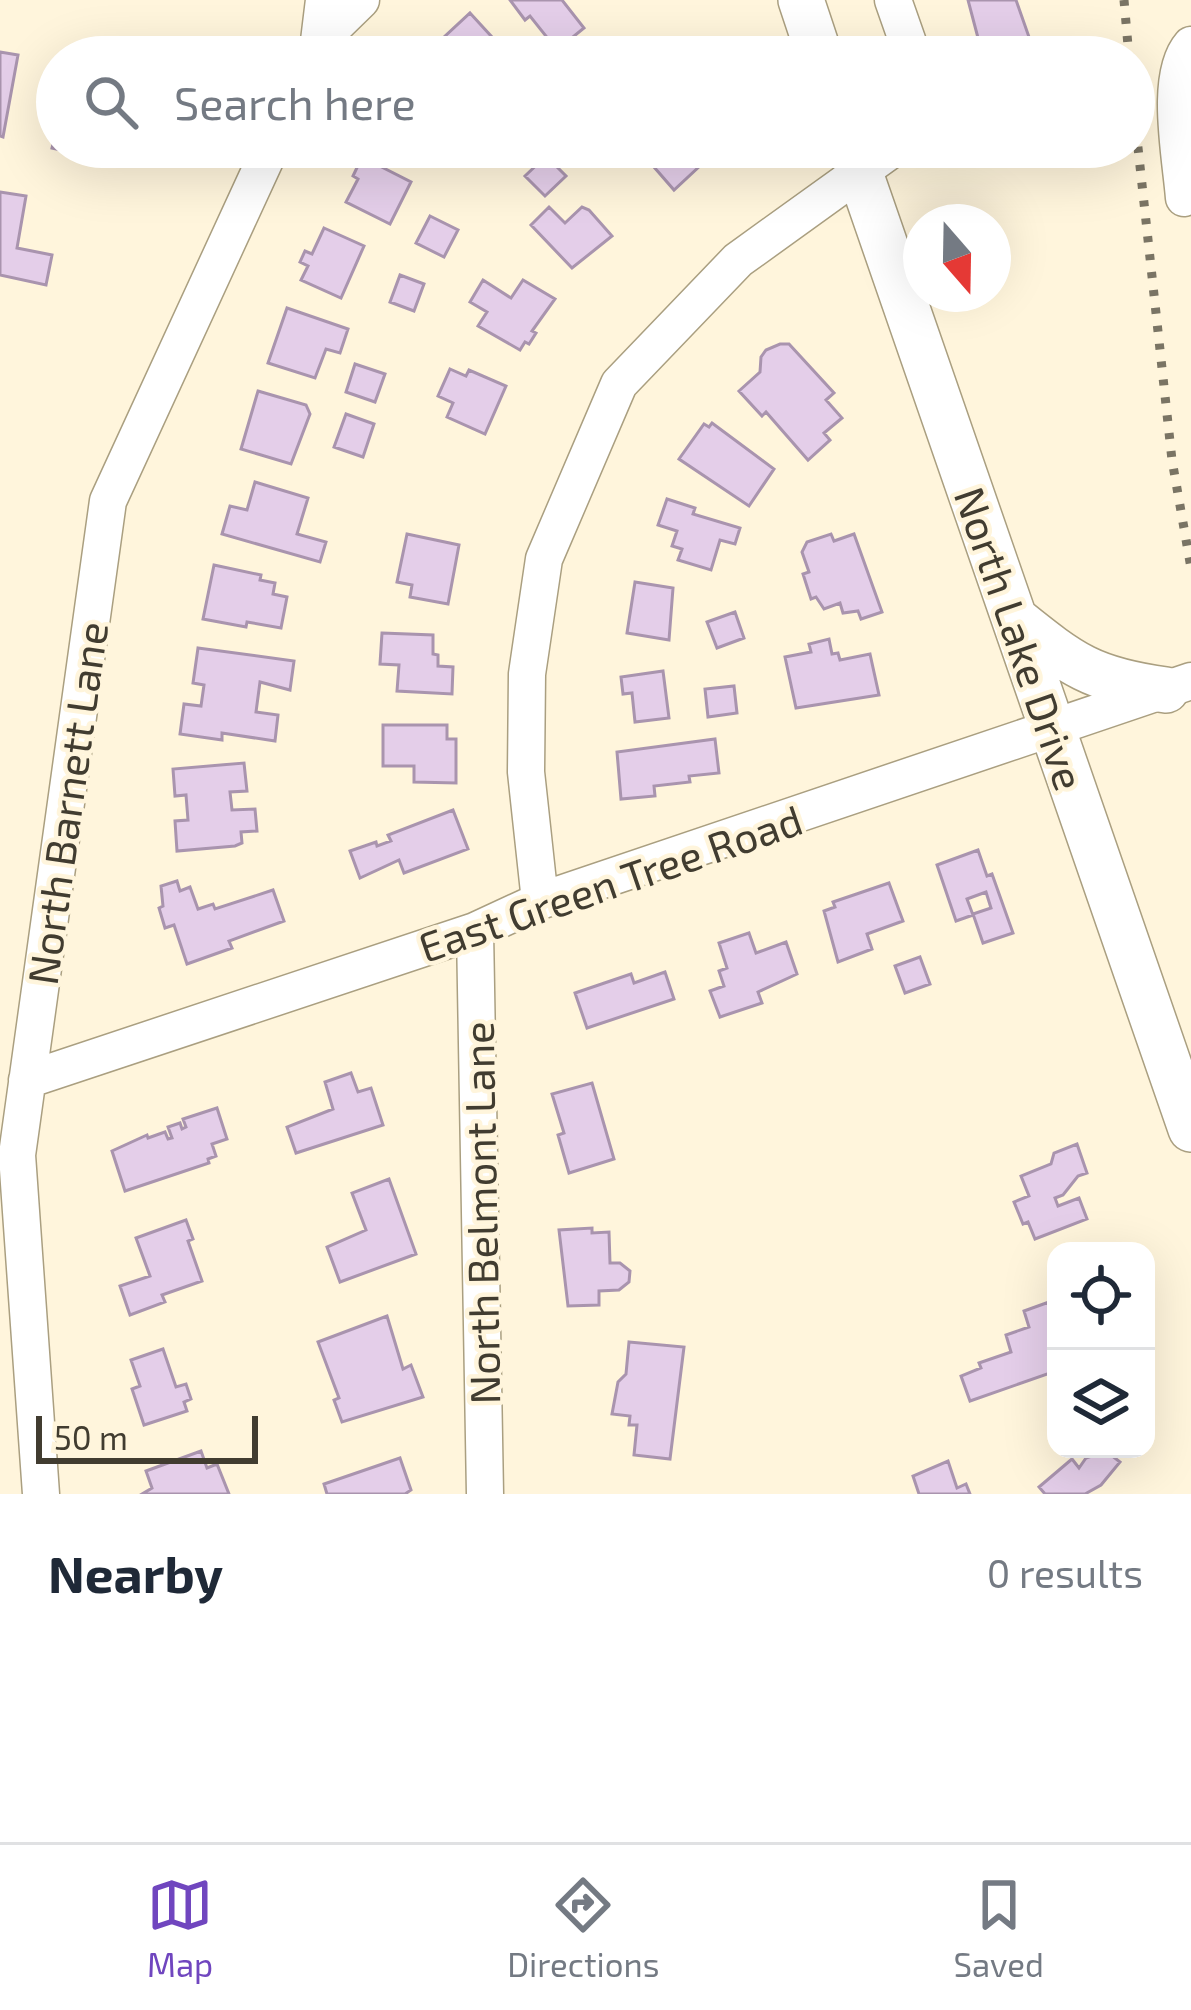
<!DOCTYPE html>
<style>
body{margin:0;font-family:"Exo 2",sans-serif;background:#f6f6f7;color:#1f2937}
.controls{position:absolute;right:36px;bottom:36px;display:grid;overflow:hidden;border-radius:24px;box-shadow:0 12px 48px #0002}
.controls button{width:108px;height:108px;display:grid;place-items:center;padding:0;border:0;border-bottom:3px solid #e0e1e3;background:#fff;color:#1f2937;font:60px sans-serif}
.compass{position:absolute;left:903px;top:204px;width:108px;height:108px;border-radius:50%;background:#fff;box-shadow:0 12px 48px #0002;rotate:160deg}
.scale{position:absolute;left:36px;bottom:30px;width:222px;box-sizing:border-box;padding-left:12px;border:6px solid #413c30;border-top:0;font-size:33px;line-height:42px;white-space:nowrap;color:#413c30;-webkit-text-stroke:9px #fff5dc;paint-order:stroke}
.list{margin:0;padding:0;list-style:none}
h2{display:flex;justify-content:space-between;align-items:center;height:156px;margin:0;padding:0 48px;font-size:51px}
h2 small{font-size:39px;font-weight:400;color:#747a83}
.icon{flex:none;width:66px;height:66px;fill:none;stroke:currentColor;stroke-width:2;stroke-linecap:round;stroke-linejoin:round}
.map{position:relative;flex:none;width:1191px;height:1494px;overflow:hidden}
.search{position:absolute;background:#fff;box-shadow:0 12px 48px #0002;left:36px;right:36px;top:36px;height:132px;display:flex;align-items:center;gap:30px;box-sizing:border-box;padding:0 42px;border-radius:66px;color:#747a83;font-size:45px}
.sheet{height:348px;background:#fff}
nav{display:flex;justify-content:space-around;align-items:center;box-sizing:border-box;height:168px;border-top:3px solid #e0e1e3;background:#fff;font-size:33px;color:#747a83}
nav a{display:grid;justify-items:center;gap:6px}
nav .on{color:#7046bf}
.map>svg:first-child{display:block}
.building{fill:#e4cee9;stroke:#a994ae;stroke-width:3}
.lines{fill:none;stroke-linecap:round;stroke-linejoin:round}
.minor-casing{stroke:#aa9f80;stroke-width:39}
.major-casing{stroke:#aa9f80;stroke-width:48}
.minor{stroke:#fff;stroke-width:36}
.major{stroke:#fff;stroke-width:45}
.rail{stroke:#7a7464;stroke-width:9;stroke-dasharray:6 12;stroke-linecap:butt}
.labels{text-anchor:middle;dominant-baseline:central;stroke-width:9;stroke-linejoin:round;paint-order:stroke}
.street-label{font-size:42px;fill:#413c30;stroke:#fff5dc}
</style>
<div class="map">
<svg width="1191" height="1494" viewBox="0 0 1191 1494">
<rect width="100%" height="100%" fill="#fff5dc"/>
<path class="building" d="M 510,0 L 562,0 L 584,28 L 557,50 L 530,16 L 525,20 Z
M 968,0 L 1016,0 L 1029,37 L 982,53 Z
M 470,13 L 502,48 L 492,57 L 435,57 L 429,51 Z
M 0,52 L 18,55 L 3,137 L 0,136 Z
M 57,127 L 57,147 L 95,147 L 93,157 L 52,148 Z
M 435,147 L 470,147 L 459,164 L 449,158 L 443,166 L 429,157 Z
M 646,147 L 727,147 L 719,154 L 716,151 L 674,190 L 654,167 L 659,162 Z
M 546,156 L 566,176 L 545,196 L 525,176 Z
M 362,157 L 411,182 L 390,224 L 346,202 L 358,179 L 353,176 Z
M 0,192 L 26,196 L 17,248 L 52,255 L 46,285 L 0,275 Z
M 549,207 L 565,223 L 582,207 L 589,210 L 612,236 L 572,268 L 531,225 Z
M 430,216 L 458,230 L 444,257 L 416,243 Z
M 324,228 L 364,246 L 341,298 L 301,280 L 308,266 L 300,262 L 305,251 L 312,254 Z
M 400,275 L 424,284 L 414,311 L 390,302 Z
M 483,280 L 511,298 L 523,280 L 555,299 L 532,331 L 536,333 L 529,344 L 525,342 L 520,350 L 478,326 L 487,312 L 470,302 Z
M 287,308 L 348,329 L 340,353 L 326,349 L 315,378 L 268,363 Z
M 780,344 L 789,344 L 834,393 L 826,400 L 842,418 L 824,433 L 830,440 L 808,460 L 766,412 L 762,416 L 739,391 L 760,372 L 761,357 L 766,350 Z
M 355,364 L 385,374 L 375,402 L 346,392 Z
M 450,369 L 466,376 L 469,370 L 506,386 L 485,434 L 447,417 L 453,403 L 438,396 Z
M 258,391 L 306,405 L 310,414 L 291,464 L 241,449 Z
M 346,414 L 374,424 L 363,457 L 334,447 Z
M 712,423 L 774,469 L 749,506 L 679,459 L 704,424 L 709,427 Z
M 255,482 L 308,498 L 297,534 L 326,542 L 320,562 L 222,534 L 230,506 L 247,510 Z
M 667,499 L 695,508 L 693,514 L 740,528 L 735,544 L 720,540 L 711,570 L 678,560 L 682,549 L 672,546 L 677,531 L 658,525 Z
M 407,534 L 459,545 L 448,604 L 410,597 L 412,585 L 397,582 Z
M 831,534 L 834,541 L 854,534 L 882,612 L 861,619 L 858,611 L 843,613 L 840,603 L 824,609 L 816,597 L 811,599 L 803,574 L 809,572 L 802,552 L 807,542 Z
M 214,565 L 261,575 L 260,580 L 275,583 L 273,594 L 287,597 L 281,628 L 247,622 L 246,627 L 203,619 Z
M 635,582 L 673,588 L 669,640 L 627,633 Z
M 735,612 L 744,638 L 717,648 L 707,622 Z
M 382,633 L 433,635 L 433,654 L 438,655 L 438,666 L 453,667 L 452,694 L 397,691 L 399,665 L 380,664 Z
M 829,639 L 832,654 L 838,653 L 840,660 L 870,654 L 879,695 L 796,708 L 785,657 L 811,652 L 809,644 Z
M 198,648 L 294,661 L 290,690 L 260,682 L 256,712 L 278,715 L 275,741 L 222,733 L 222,740 L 180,734 L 184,704 L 201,706 L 204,685 L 193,683 Z
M 663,671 L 669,718 L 635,722 L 632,693 L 623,694 L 621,677 Z
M 734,686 L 737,713 L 708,717 L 705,689 Z
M 383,725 L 447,725 L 447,739 L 456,739 L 456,783 L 414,782 L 414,766 L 383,766 Z
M 715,739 L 719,773 L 689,776 L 690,782 L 654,786 L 655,796 L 621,799 L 617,752 Z
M 244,763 L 247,791 L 230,792 L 232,810 L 255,809 L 257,831 L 241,832 L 242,843 L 235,846 L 177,851 L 175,821 L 188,820 L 186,795 L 175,796 L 173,769 Z
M 453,810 L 468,849 L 404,873 L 399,860 L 360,878 L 350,851 L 376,842 L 377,846 L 391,841 L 388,835 Z
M 978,850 L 987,876 L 992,874 L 1013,933 L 983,943 L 973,914 L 991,908 L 986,892 L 967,899 L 973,915 L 956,921 L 937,865 Z
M 177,881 L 180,891 L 190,887 L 198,909 L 213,904 L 215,909 L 273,890 L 284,921 L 229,941 L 232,948 L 187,964 L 174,925 L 165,928 L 159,908 L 163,906 L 161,886 Z
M 889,883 L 903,921 L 867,934 L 872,949 L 838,962 L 824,911 L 835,907 L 833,902 Z
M 749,933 L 756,953 L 786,942 L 797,974 L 758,992 L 762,1003 L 720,1017 L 710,991 L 724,986 L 719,971 L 727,968 L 719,943 Z
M 920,957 L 930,984 L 905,993 L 895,966 Z
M 665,972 L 674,999 L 587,1028 L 575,993 L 631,974 L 634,983 Z
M 351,1073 L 358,1092 L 371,1088 L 383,1125 L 296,1153 L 287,1127 L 333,1109 L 325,1082 Z
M 592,1083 L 614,1159 L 569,1173 L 558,1135 L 564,1133 L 552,1094 Z
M 217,1108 L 227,1139 L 212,1144 L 216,1156 L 208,1159 L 209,1163 L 125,1191 L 112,1151 L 147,1135 L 148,1138 L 165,1132 L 168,1139 L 172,1138 L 168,1127 L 180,1123 L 182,1129 L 186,1127 L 183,1119 Z
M 1077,1144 L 1087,1173 L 1078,1176 L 1063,1195 L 1055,1198 L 1058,1206 L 1079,1198 L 1087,1219 L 1035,1239 L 1028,1222 L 1023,1224 L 1014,1202 L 1029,1196 L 1021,1176 L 1051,1164 L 1054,1153 Z
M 389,1179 L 416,1254 L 340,1282 L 327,1247 L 366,1230 L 352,1193 Z
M 186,1220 L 193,1239 L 188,1241 L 202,1281 L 162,1295 L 165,1302 L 130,1315 L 120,1286 L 150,1276 L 136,1238 Z
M 592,1228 L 592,1233 L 609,1232 L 610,1263 L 620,1263 L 630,1271 L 629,1282 L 619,1290 L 599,1291 L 599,1305 L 568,1306 L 559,1230 Z
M 1049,1302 L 1056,1323 L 1056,1371 L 970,1401 L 961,1376 L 981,1368 L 979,1363 L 1011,1352 L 1006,1335 L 1029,1327 L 1024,1311 Z
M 387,1316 L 403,1369 L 411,1365 L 423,1397 L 342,1422 L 334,1400 L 339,1398 L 318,1342 Z
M 629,1342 L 684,1347 L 670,1459 L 634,1455 L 637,1425 L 629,1425 L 630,1416 L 612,1414 L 618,1382 L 626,1374 Z
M 163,1349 L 176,1387 L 186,1384 L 191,1399 L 184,1402 L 187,1411 L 144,1425 L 132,1389 L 140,1386 L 131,1360 Z
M 201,1451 L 207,1468 L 217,1464 L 229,1494 L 142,1494 L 152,1488 L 146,1471 Z
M 1106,1451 L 1120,1462 L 1101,1485 L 1085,1494 L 1045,1494 L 1039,1487 L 1072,1459 L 1079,1468 L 1086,1458 Z
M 400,1458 L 411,1490 L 405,1494 L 327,1494 L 324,1484 Z
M 948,1461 L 957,1488 L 966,1484 L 970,1494 L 919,1494 L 913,1476 Z"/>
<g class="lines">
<defs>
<path id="minor" d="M 893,0 L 913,57
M 319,41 L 361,0
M 312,57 L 319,41 L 324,0
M 1184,198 C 1181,158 1164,76 1191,45
M 540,901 L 526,772 L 527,674 L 544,559 L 619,384 L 738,260 L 895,147
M 475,931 L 485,1494
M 27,1080 L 475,931 L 540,901 L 1191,681
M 41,1494 L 17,1155 L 108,501 L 271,147"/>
<path id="major" d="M 801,0 L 820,57
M 851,147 L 1191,1129
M 1015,619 C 1072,665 1092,680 1166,690"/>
</defs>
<use href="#minor" class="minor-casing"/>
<use href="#major" class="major-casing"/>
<use href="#minor" class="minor"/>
<use href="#major" class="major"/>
<path class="rail" d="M 1124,0 L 1129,57
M 1134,111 L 1172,460 L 1191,568"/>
</g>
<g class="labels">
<g class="street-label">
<text transform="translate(1021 638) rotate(71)">North Lake Drive</text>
<text transform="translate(66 803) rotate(-82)">North Barnett Lane</text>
<text transform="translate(610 882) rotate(-19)">East Green Tree Road</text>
<text transform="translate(480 1213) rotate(-91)">North Belmont Lane</text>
</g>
</g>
</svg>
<div class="controls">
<button><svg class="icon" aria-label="locate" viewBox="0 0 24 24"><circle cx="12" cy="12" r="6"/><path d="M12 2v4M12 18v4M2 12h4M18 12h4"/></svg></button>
<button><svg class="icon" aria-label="layers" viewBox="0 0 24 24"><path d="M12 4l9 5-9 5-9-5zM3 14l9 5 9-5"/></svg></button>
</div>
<svg class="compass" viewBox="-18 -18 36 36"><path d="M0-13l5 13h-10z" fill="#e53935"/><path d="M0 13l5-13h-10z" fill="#747a83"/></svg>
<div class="scale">50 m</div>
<div class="search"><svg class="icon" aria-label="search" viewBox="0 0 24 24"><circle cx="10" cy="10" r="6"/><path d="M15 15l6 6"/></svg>Search here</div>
</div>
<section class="sheet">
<h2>Nearby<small>0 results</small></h2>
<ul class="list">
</ul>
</section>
<nav>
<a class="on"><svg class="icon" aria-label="map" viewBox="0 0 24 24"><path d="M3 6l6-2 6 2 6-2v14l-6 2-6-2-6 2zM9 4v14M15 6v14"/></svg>Map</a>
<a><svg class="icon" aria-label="directions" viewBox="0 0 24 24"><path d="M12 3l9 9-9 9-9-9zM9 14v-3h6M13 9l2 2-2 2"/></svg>Directions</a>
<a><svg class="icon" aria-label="saved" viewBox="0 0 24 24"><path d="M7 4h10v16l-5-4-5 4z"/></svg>Saved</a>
</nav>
